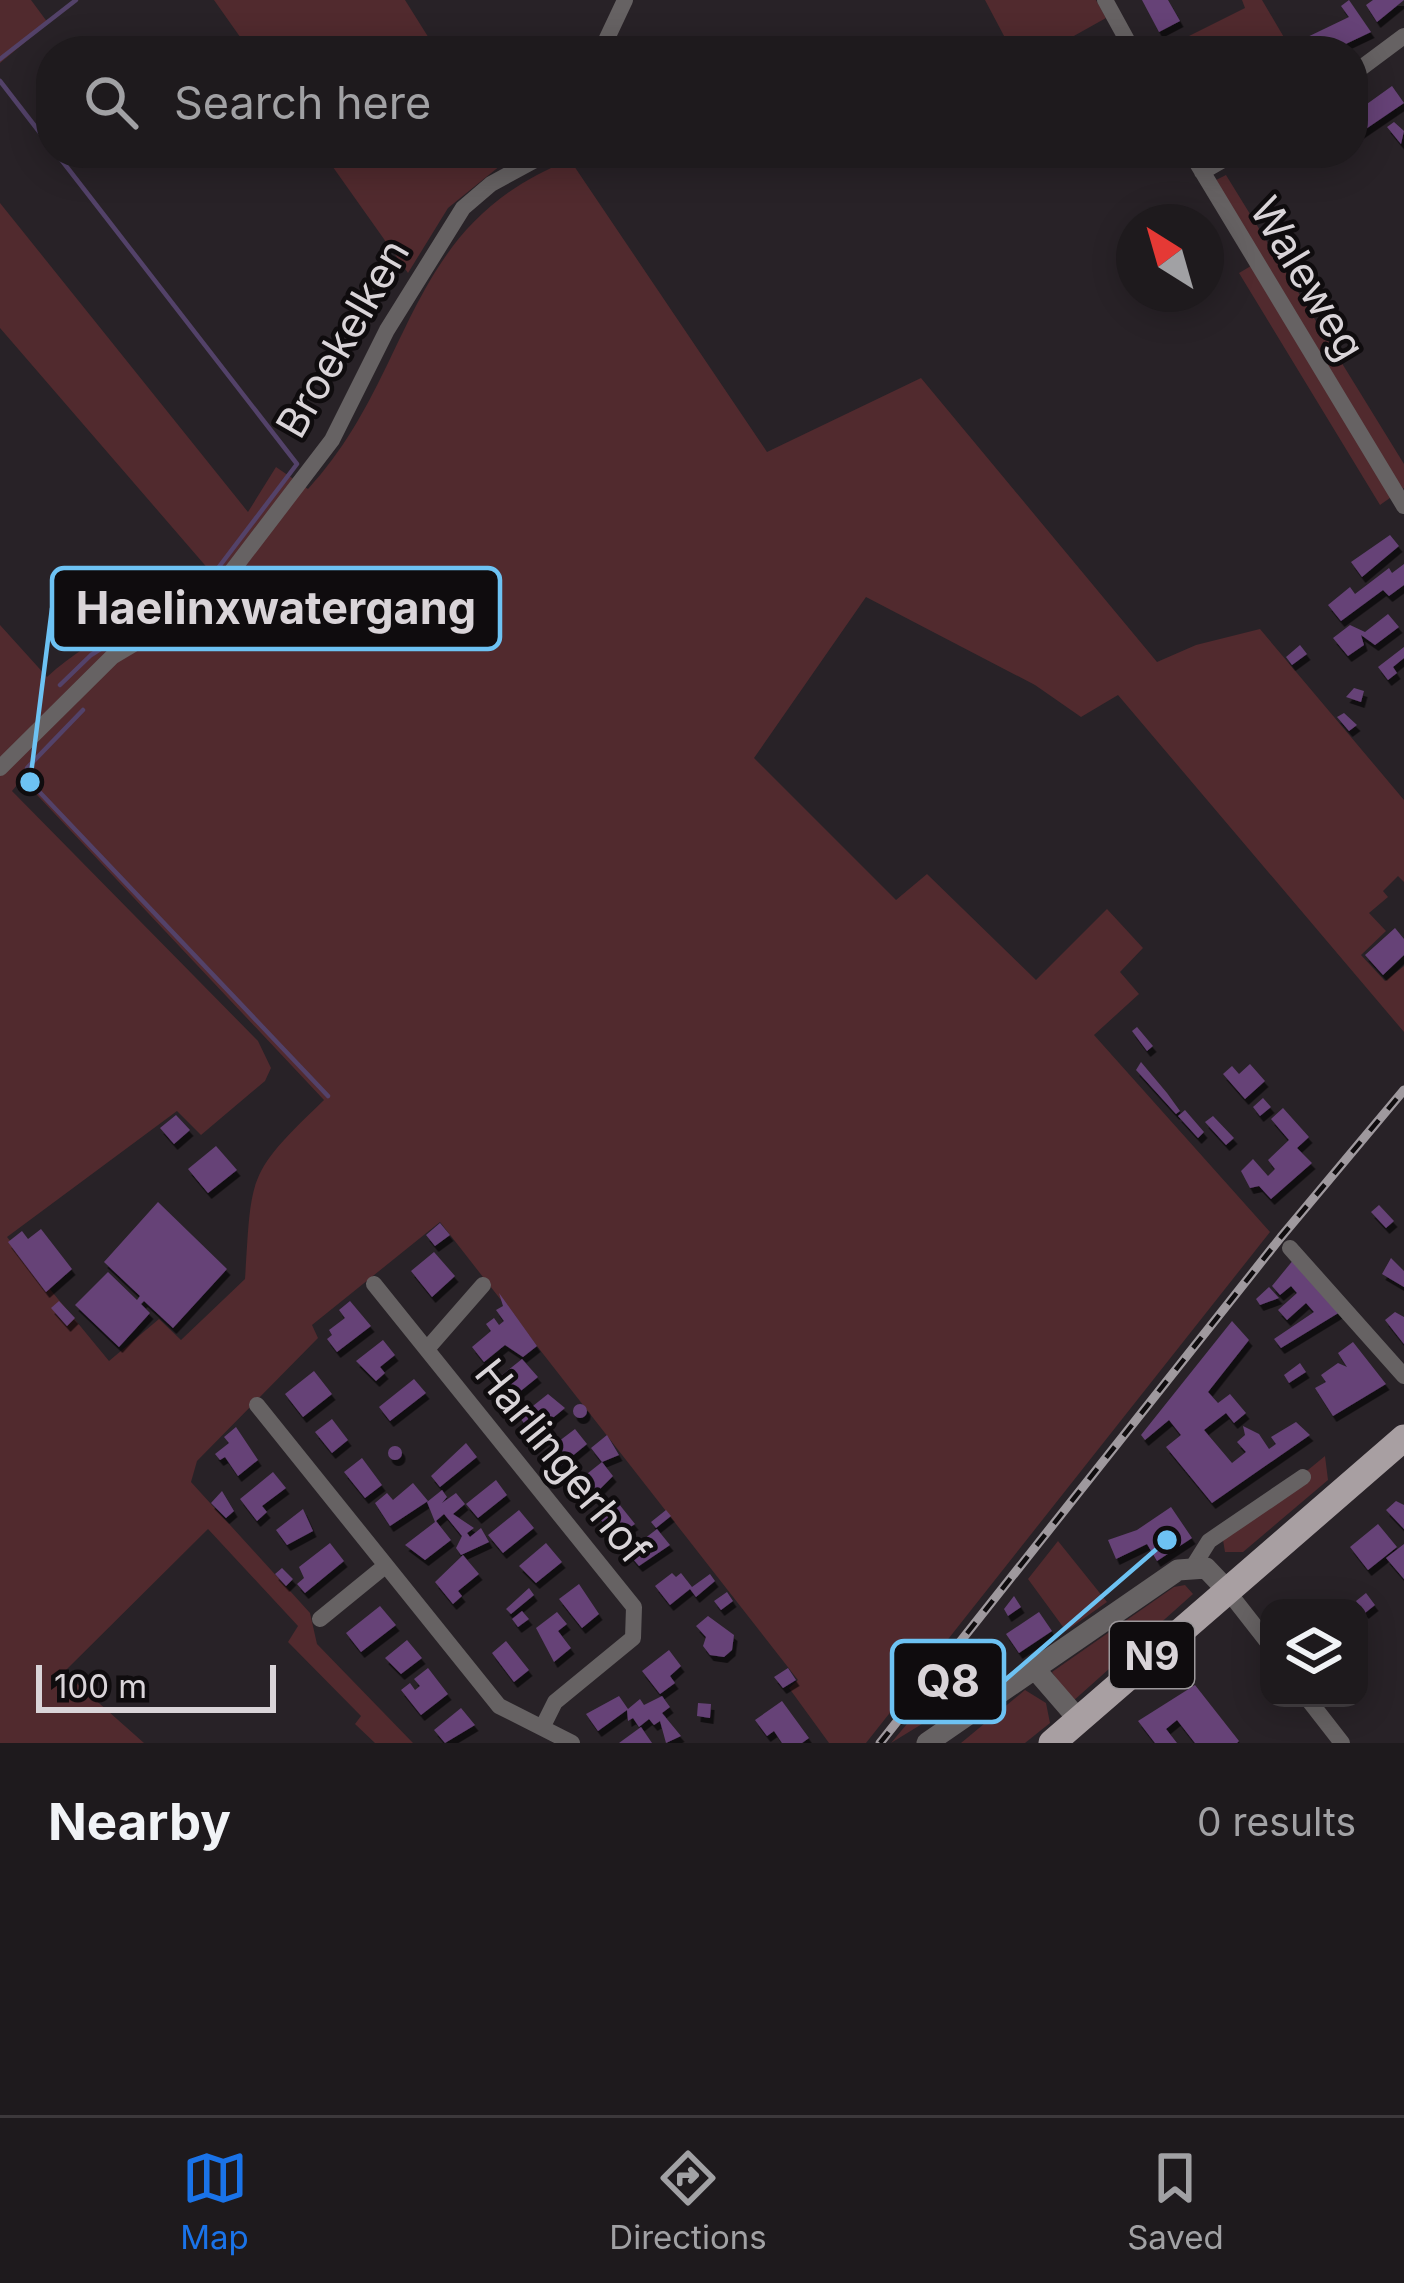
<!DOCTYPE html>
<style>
body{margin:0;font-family:Inter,sans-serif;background:#2b272a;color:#f1f3f6}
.controls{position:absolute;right:36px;bottom:36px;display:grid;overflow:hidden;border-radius:24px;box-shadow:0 6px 30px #0003}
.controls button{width:108px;height:108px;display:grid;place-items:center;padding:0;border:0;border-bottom:3px solid #3c383b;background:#1e1a1d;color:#f1f3f6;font:60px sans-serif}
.compass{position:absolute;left:1116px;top:204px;width:108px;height:108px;border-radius:50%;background:#1e1a1d;box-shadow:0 6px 30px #0003;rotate:323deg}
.scale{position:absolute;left:36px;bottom:30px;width:240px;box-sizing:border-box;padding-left:12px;border:6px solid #d9d4d8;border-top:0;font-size:33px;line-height:42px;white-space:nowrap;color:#d9d4d8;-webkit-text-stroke:9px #0f0c0e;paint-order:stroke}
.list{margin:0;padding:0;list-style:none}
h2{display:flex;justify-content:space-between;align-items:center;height:156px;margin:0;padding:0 48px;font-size:51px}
h2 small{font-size:39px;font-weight:400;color:#a1a1a4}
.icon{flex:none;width:66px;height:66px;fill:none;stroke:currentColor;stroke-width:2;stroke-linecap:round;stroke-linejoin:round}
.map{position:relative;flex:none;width:1404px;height:1743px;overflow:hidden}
.search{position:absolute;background:#1e1a1d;box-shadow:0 6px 30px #0003;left:36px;right:36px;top:36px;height:132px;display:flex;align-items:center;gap:30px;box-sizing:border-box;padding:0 42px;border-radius:48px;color:#a1a1a4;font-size:45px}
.sheet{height:372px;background:#1e1a1d}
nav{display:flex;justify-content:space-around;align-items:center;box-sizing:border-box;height:168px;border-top:3px solid #3c383b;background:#1e1a1d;font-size:33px;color:#a1a1a4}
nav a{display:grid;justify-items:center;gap:6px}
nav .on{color:#1a73e8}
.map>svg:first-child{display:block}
.green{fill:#512a2e;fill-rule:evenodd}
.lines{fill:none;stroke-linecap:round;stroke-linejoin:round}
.stream{stroke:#534269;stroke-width:4.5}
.building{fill:#664277;filter:url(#shadow)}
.minor{stroke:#666263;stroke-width:16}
.tertiary{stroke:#666263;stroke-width:21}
.primary{stroke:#a89fa2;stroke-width:27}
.rail-casing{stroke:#9f999e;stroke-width:9}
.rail{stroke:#0f0c0e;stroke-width:4.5;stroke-dasharray:14;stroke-linecap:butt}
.labels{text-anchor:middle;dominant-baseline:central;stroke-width:9;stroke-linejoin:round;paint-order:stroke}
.shield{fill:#0f0c0e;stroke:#9c989b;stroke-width:3}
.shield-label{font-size:39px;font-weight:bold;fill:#d9d4d8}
.street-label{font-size:42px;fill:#d9d4d8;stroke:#0f0c0e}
.leader{fill:none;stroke:#6dc2f3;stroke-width:4.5}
.callout-dot{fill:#6dc2f3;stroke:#0f0c0e;stroke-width:4.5}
.callout{fill:#0f0c0e;stroke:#6dc2f3;stroke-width:4.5}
.callout-label{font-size:45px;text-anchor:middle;font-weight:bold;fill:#d9d4d8}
</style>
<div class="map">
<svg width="1404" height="1743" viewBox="0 0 1404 1743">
<defs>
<filter id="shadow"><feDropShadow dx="3.5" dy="6" stdDeviation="0" flood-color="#0009"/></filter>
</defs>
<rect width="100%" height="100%" fill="#282227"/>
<path class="green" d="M 0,0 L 31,0 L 48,23 L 0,63 Z
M 214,0 L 405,0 L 437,51 L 250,51 Z
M 985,0 L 1096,0 L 1106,18 L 1047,51 L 1012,51 Z
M 1242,0 L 1262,0 L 1292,51 L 1159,51 L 1245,8 Z
M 323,153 L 501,153 L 506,161 L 448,208 L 408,273 Z
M 570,160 L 767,452 L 921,378 L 1157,662 L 1196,645 L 1260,629 L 1404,800 L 1404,882 L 1398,876 L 1383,891 L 1388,897 L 1369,913 L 1386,931 L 1361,955 L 1385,981 L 1404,966 L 1404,1032 L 1118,695 L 1081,717 L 1035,685 L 866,597 L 754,758 L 896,900 L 927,874 L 1036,980 L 1107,909 L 1143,948 L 1120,972 L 1139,994 L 1094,1035 L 1270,1232 L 866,1743 L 829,1743 L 789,1688 L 798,1680 L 440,1222 L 312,1325 L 318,1338 L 197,1461 L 191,1482 L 310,1613 L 317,1644 L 413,1743 L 375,1743 L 355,1724 L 361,1716 L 288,1642 L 298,1626 L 208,1529 L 64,1672 L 144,1743 L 0,1743 L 0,625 L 47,677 C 96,632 158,612 210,571 L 0,328 L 0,203 L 248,512 L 276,467 L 308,489 C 416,372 402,225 570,160 ZM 22,779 L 324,1100 C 246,1175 252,1174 245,1279 L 181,1340 L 159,1319 L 109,1361 L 7,1237 L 177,1111 L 201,1135 L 265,1081 L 271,1068 L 258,1041 L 12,791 Z
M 1226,175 L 1404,464 L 1404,488 L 1380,505 L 1239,273 L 1261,260 L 1216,180 Z
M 1325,1456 L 1328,1480 L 1243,1552 L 1225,1552 L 1223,1540 Z
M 1058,1541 L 1107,1602 L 1066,1631 L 1028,1579 Z
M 1185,1585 L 1193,1594 L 1072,1702 L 1052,1672 L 1174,1587 Z
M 979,1638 L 1005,1673 L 891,1743 Z
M 1025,1690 L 1046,1703 L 1050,1723 L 1025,1743 L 961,1743 Z"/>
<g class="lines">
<path class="stream" d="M 0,59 L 76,0
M 0,81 L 51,147
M 56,153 L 297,464 L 209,580 L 91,655 L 60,685
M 83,710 L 27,768 L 30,782 L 328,1096"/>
</g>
<path class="building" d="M 1142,0 L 1168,0 L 1180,21 L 1159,32 Z
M 1349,0 L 1371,32 L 1331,51 L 1303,51 L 1297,42 L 1349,17 L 1341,6 Z
M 1373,0 L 1404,0 L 1377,22 L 1366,5 Z
M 1392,86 L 1404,103 L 1357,135 L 1353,114 Z
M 1394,122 L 1404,131 L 1401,144 L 1387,127 Z
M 1390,535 L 1399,546 L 1362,577 L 1351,562 Z
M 1404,564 L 1404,585 L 1389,596 L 1383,590 L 1341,621 L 1328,605 L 1350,587 L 1355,594 L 1389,568 L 1392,573 Z
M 1388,614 L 1399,627 L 1375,645 L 1361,635 L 1364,645 L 1348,656 L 1333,638 L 1350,625 L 1365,632 Z
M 1300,645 L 1307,654 L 1292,665 L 1286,657 Z
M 1404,647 L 1404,658 L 1393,667 L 1397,673 L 1388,680 L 1378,667 Z
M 1354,688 L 1364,691 L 1361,702 L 1346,697 Z
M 1344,713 L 1357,725 L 1349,731 L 1337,717 Z
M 1395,928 L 1404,939 L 1404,955 L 1383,975 L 1365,955 Z
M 1137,1027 L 1153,1046 L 1147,1051 L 1132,1031 Z
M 1141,1062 L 1167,1093 L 1180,1111 L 1176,1114 L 1136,1070 Z
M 1250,1064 L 1265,1081 L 1245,1099 L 1223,1074 L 1232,1066 L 1239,1074 Z
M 1263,1098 L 1271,1107 L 1260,1116 L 1253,1107 Z
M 1283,1108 L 1309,1137 L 1297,1148 L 1312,1163 L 1271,1199 L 1259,1186 L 1250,1188 L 1241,1171 L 1253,1159 L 1268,1176 L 1275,1169 L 1268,1160 L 1289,1140 L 1271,1119 Z
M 1185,1110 L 1204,1132 L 1198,1138 L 1178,1116 Z
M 176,1115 L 190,1130 L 174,1144 L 160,1128 Z
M 1213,1116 L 1234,1138 L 1226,1145 L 1205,1122 Z
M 216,1146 L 237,1170 L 208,1193 L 188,1169 Z
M 158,1202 L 227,1269 L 173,1328 L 144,1301 L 141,1304 L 150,1313 L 119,1347 L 75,1305 L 108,1272 L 137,1300 L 140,1296 L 104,1262 Z
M 1379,1205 L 1394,1221 L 1386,1228 L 1371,1212 Z
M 440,1223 L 450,1235 L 435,1246 L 426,1235 Z
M 41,1229 L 72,1269 L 46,1292 L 8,1242 L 22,1231 L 28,1239 Z
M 434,1252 L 455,1276 L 432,1297 L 411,1271 Z
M 1391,1258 L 1404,1271 L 1404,1287 L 1382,1274 Z
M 1294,1259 L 1340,1312 L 1281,1348 L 1274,1339 L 1314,1312 L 1306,1303 L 1287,1320 L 1278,1310 L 1297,1293 L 1291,1286 L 1280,1295 L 1272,1286 Z
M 1269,1287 L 1279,1298 L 1260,1305 L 1256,1299 Z
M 499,1293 L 537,1346 L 523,1357 L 505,1345 L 484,1362 L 472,1347 L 491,1331 L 486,1324 L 494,1318 L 499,1325 L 504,1321 L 496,1310 L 503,1306 Z
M 59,1301 L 75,1318 L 67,1326 L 51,1308 Z
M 350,1301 L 371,1326 L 337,1352 L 327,1339 L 332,1335 L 329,1330 L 345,1318 L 339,1310 Z
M 1395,1312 L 1404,1317 L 1404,1344 L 1385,1320 Z
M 1232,1321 L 1249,1340 L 1208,1392 L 1218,1403 L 1230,1394 L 1246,1413 L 1234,1423 L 1226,1413 L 1204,1430 L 1232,1463 L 1246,1452 L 1237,1442 L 1245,1435 L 1243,1426 L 1259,1434 L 1269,1449 L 1276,1444 L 1271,1437 L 1296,1422 L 1310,1435 L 1212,1503 L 1166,1447 L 1181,1435 L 1169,1420 L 1145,1440 L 1141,1435 Z
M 383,1340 L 395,1355 L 380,1367 L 385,1373 L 376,1381 L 356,1361 Z
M 1353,1342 L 1386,1384 L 1333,1416 L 1315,1388 L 1326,1382 L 1321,1375 L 1338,1363 L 1347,1367 L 1338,1353 Z
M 522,1359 L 538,1377 L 507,1402 L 492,1383 Z
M 1300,1363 L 1306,1372 L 1289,1383 L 1284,1375 Z
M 314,1371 L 332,1394 L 303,1417 L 285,1394 Z
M 414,1379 L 426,1393 L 390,1421 L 379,1407 Z
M 548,1394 L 565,1408 L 533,1434 L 519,1417 Z
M573 1411a7 7 0 1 1 14 0a7 7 0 1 1-14 0Z
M 332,1419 L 348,1440 L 332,1453 L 315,1432 Z
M 236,1427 L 258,1460 L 238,1476 L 225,1457 L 220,1460 L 215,1454 L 229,1443 L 224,1437 Z
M 575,1429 L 587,1444 L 559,1467 L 546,1451 Z
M 607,1435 L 619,1455 L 602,1462 L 613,1476 L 587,1502 L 573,1485 L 602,1462 L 591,1448 Z
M 466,1443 L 477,1457 L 440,1487 L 431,1476 Z
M388 1453a7 7 0 1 1 14 0a7 7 0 1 1-14 0Z
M 362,1458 L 382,1485 L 365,1498 L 344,1472 Z
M 273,1472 L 286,1488 L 262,1506 L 267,1512 L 257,1521 L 240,1499 Z
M 496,1480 L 507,1495 L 478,1518 L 466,1504 Z
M 413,1483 L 428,1501 L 390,1526 L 375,1503 L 387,1493 L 393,1500 Z
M 442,1490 L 447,1497 L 442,1503 L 456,1493 L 465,1504 L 453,1514 L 474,1528 L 467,1533 L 470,1537 L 481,1528 L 489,1542 L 461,1555 L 456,1548 L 462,1536 L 444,1514 L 436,1521 L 451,1540 L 425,1560 L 405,1545 L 435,1522 L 427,1502 Z
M 222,1491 L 234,1511 L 226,1518 L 211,1503 Z
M 1396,1501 L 1404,1505 L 1404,1529 L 1386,1510 Z
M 619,1504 L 635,1524 L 615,1537 L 600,1519 Z
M 1171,1507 L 1192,1538 L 1157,1561 L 1147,1544 L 1116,1559 L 1108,1540 L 1137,1530 Z
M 303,1509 L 313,1531 L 287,1545 L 276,1530 Z
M 519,1510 L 534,1528 L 503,1553 L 488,1535 Z
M 666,1510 L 671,1516 L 656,1528 L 651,1522 Z
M 1378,1524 L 1397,1547 L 1368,1570 L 1350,1547 Z
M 657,1529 L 670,1545 L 639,1566 L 627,1552 Z
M 330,1543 L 344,1561 L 305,1593 L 297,1584 L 304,1578 L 299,1567 Z
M 546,1543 L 562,1562 L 536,1583 L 519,1566 Z
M 1404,1544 L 1404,1579 L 1386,1558 Z
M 463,1555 L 479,1574 L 458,1591 L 462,1596 L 453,1604 L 435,1582 Z
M 282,1568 L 293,1579 L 286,1586 L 275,1574 Z
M 672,1573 L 676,1577 L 681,1573 L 692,1587 L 710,1574 L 715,1581 L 696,1597 L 690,1589 L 670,1605 L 655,1586 Z
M 579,1584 L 599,1614 L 582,1628 L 559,1599 Z
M 529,1588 L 534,1595 L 511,1614 L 506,1609 Z
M 727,1592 L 733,1601 L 721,1610 L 714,1601 Z
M 1366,1593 L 1375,1605 L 1365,1613 L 1356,1601 Z
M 1014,1596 L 1021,1607 L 1008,1616 L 1004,1609 Z
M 380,1606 L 396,1625 L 361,1652 L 346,1633 Z
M 522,1611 L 529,1619 L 518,1627 L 512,1619 Z
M 557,1612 L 567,1624 L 558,1631 L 571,1648 L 554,1662 L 536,1628 Z
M 1039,1612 L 1052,1631 L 1019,1653 L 1006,1634 Z
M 708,1616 L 734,1635 L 732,1650 L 724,1657 L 710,1655 L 703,1646 L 706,1637 L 696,1626 Z
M 407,1640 L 422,1658 L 401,1674 L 385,1658 Z
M 506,1641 L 529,1670 L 514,1682 L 492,1653 Z
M 669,1650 L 681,1666 L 670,1676 L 675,1683 L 660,1694 L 642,1671 Z
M 428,1668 L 448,1694 L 421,1715 L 401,1690 L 410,1683 L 415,1690 L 420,1686 L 414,1679 Z
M 788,1668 L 796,1680 L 783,1688 L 774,1677 Z
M 1195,1685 L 1239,1741 L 1237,1743 L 1195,1743 L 1177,1720 L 1166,1729 L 1177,1743 L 1155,1743 L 1138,1721 Z
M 619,1696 L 628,1709 L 640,1699 L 644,1705 L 662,1696 L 670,1707 L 662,1713 L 681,1736 L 666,1743 L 660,1721 L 654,1725 L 649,1719 L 639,1727 L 633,1718 L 628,1721 L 627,1710 L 598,1731 L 586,1714 Z
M 782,1701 L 809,1738 L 802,1743 L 782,1743 L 774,1731 L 767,1736 L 755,1720 Z
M 698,1703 L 711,1704 L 710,1718 L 697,1716 Z
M 461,1708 L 475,1725 L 445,1743 L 434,1730 Z
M 641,1727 L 652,1743 L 619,1743 Z"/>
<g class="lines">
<path class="minor" d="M 1105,0 L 1133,51
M 601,51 L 625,0
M 1353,74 L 1404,36
M 1191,153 L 1404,506
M 1202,172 L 1235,153
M 0,768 L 112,657 L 196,607 L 225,580 L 332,440 L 387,330 L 463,208 L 491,184 L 548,153
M 1290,1248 L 1404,1376
M 374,1284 L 634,1607 L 633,1638 L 555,1702 L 543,1726
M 427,1349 L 483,1285
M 257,1405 L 499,1706 L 572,1743
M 1194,1565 L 1209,1541 L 1303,1477
M 1226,1589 L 1269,1644
M 320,1619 L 385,1566
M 1307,1698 L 1342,1743"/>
<path class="tertiary" d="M 1034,1668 L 1079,1720
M 927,1743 L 1178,1570 L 1206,1568 L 1226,1589"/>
<path class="primary" d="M 1052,1743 L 1404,1438"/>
<defs>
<path id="rail" d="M 880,1743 L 1281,1237 L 1404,1090"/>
</defs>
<use href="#rail" class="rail-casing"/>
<use href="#rail" class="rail"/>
</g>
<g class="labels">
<rect class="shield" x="1110" y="1622" width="84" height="66" rx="9"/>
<g class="shield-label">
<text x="1152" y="1655">N9</text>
</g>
<g class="street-label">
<text transform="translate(1308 278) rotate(59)">Waleweg</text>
<text transform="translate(342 338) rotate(-60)">Broekelken</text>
<text transform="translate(563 1461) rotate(51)">Harlingerhof</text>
</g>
</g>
<path class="leader" d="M30 782L52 608M1167 1540L1004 1681"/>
<g class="callout-dot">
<circle cx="30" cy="782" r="12"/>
<circle cx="1167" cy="1540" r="12"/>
</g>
<g class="callout">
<rect x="52" y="568" width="448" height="81" rx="12"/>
<rect x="892" y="1641" width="112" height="81" rx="12"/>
</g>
<g class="callout-label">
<text x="276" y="624">Haelinxwatergang</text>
<text x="948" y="1697">Q8</text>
</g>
</svg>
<div class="controls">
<button><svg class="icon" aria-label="layers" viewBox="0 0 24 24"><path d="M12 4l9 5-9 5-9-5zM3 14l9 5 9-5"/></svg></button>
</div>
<svg class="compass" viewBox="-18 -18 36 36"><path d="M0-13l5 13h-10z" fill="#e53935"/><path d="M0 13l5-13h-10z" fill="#a1a1a4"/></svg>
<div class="scale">100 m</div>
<div class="search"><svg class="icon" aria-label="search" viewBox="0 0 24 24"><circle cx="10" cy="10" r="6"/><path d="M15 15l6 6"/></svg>Search here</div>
</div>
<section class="sheet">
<h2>Nearby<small>0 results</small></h2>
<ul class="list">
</ul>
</section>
<nav>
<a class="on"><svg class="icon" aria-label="map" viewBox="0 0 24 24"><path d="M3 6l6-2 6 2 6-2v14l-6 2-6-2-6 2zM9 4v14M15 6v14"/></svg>Map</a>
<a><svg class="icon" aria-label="directions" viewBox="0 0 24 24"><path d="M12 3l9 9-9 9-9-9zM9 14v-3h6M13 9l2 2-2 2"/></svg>Directions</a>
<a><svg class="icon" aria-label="saved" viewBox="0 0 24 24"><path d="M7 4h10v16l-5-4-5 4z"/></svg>Saved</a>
</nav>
